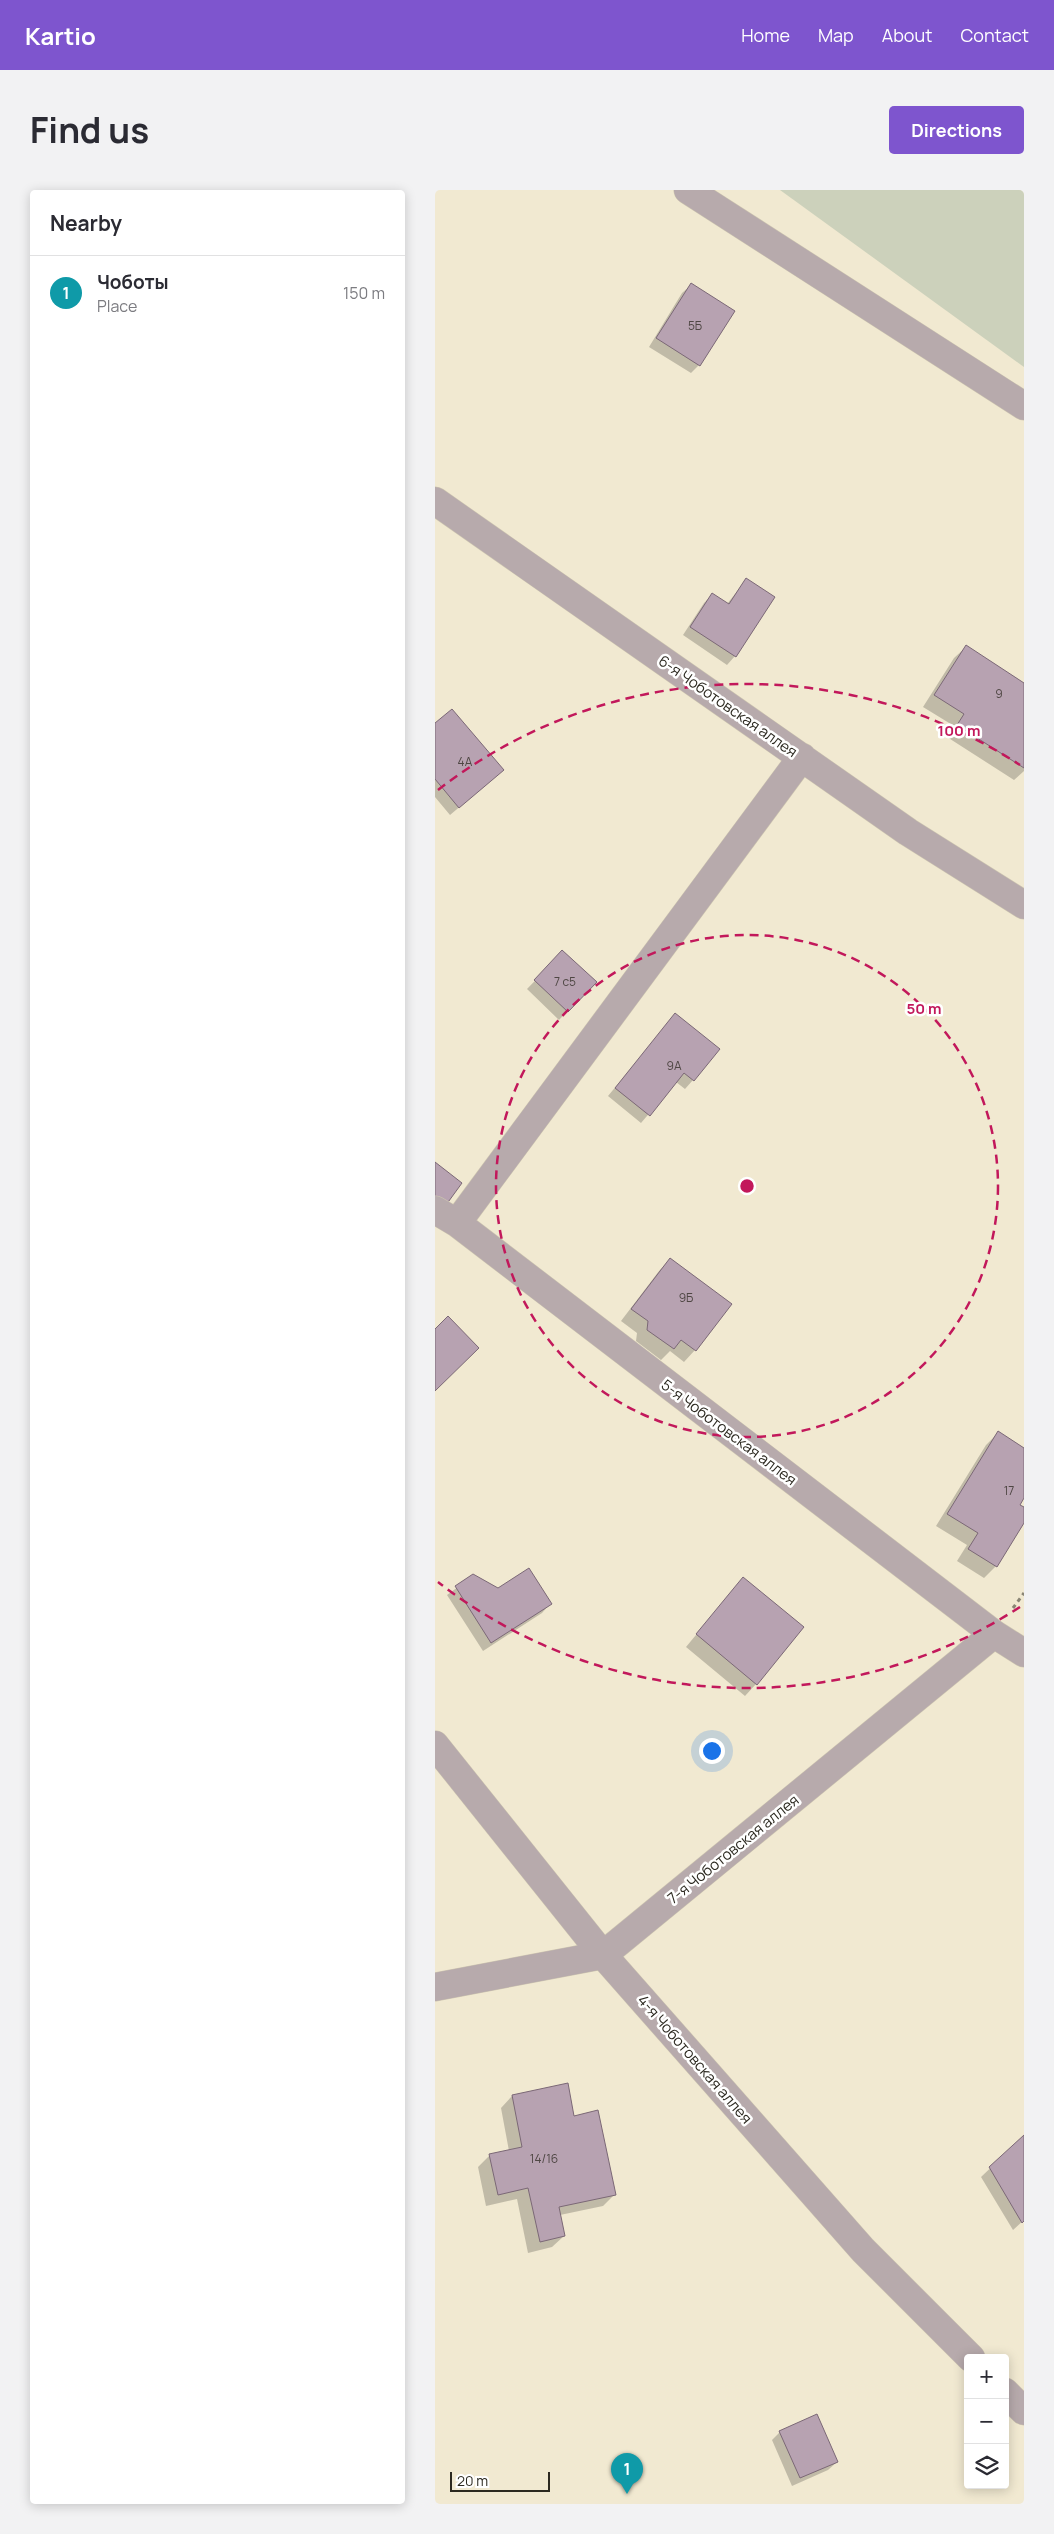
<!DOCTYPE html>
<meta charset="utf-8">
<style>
body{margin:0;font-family:Manrope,sans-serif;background:#f2f2f3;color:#2b2b33}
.controls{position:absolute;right:15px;bottom:15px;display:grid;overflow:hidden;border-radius:5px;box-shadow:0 2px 12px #0003}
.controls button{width:45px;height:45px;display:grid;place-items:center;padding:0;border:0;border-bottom:1px solid #e1e1e2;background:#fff;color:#2b2b33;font:25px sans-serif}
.scale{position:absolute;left:15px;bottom:12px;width:100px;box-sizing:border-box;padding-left:5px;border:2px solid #2c2920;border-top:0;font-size:14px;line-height:18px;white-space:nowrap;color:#2c2920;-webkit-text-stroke:4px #fff;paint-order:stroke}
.you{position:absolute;left:276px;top:1560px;width:18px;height:18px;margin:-12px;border:4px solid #fff;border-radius:50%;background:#1a73e8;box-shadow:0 0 0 8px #1a73e833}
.badge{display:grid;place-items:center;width:32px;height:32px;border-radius:50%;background:#7e55ce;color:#fff;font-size:16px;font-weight:700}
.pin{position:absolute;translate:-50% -41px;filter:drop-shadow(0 1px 2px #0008)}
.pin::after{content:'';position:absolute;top:26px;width:18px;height:15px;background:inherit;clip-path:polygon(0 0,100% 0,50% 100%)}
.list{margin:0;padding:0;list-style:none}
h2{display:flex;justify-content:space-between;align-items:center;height:65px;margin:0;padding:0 20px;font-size:21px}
h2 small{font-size:16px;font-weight:400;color:#7c7c81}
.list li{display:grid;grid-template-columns:32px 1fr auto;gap:15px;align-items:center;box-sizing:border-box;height:75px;padding:0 20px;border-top:1px solid #e1e1e2}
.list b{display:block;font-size:19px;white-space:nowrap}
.list p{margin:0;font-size:16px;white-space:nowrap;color:#7c7c81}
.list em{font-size:16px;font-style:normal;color:#7c7c81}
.icon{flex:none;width:28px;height:28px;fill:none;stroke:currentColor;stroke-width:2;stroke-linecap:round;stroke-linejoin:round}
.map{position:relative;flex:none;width:589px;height:2314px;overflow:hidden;border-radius:5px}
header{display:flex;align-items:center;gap:30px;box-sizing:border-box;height:70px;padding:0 25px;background:#7e55ce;color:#fff}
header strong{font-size:24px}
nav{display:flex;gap:28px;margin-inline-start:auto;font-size:18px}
.intro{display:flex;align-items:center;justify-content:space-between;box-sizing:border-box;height:120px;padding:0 30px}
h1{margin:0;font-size:35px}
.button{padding:12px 22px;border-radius:5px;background:#7e55ce;color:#fff;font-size:18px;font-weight:700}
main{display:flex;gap:30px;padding:0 30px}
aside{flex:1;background:#fff;border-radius:5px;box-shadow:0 2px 12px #0003}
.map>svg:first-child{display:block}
.green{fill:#ccd1bb}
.shadow{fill:#0003}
.building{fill:#b7a2b1;stroke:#7b6876}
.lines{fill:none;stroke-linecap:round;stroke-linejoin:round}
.minor-casing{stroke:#cec6b1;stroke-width:29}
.path{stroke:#8a8575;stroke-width:3;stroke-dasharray:4 4;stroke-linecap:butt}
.minor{stroke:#b7aaac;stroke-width:28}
.ring{fill:none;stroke:#c2185b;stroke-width:2.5;stroke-dasharray:9 6}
.labels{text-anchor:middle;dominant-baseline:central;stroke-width:5;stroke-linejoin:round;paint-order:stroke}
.number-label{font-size:12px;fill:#4f4744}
.street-label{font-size:15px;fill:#2c2920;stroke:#fff}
.centre{fill:#c2185b;stroke:#fff;stroke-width:2.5}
.ring-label{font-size:15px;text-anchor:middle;font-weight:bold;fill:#c2185b;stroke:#fff;stroke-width:5;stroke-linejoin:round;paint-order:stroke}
</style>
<header>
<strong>Kartio</strong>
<nav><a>Home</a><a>Map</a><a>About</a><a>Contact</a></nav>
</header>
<div class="intro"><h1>Find us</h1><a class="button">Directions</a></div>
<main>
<aside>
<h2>Nearby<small></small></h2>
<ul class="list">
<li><span class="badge" style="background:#0f9aa8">1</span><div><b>Чоботы</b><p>Place</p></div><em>150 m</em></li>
</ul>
</aside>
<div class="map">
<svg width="589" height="2314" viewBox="0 0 589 2314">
<rect width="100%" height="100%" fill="#f1e9d1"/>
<path class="green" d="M 345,0 L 589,0 L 589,177 Z"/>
<path class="shadow" d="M 256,95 L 264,175 L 256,183 L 214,157 L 247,103 Z
M 312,389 L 300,466 L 292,475 L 248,445 L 269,413 L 277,405 L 292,414 Z
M 531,457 L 589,494 L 589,581 L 579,590 L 512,547 L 519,536 L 488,517 L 519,468 Z
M 0,535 L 59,588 L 15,625 L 0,607 Z
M 128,762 L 160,792 L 124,830 L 92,799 Z
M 240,825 L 258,890 L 250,899 L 241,892 L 206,933 L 173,906 Z
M 235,1069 L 260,1160 L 249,1172 L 235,1161 L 226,1170 L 201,1151 L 202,1143 L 186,1131 L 224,1081 Z
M 563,1243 L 589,1259 L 589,1307 L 583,1315 L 589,1319 L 589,1330 L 561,1376 L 549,1388 L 522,1371 L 532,1355 L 501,1336 L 551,1255 Z
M 38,1386 L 63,1399 L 115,1414 L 107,1423 L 48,1461 L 12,1405 Z
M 308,1388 L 321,1494 L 310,1506 L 251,1457 Z
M 132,1895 L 138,1927 L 180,2004 L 168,2016 L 125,2025 L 129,2046 L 117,2057 L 93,2063 L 82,2009 L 51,2016 L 43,1977 L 55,1965 L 74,1961 L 66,1918 L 77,1906 Z
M 589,1946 L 589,2030 L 578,2040 L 546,1987 Z
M 345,2242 L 402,2272 L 393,2280 L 357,2296 L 337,2250 Z"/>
<path class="building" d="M 256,93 L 300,121 L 265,176 L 221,148 Z
M 311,388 L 340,407 L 301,467 L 255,437 L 277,403 L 294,414 Z
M 531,455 L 589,493 L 589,578 L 522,535 L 529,524 L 499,505 Z
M 17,519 L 69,580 L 24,618 L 0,589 L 0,533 Z
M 127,760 L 162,792 L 133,822 L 99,790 Z
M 240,823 L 285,859 L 259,891 L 249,883 L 215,926 L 180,898 Z
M 0,972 L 27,993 L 11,1015 L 0,1007 Z
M 235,1068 L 297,1114 L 261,1161 L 246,1150 L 239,1159 L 212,1140 L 213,1131 L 196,1119 Z
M 13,1126 L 44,1158 L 0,1201 L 0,1139 Z
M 563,1241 L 589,1258 L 589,1308 L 585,1315 L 589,1317 L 589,1333 L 562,1377 L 533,1359 L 543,1343 L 512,1324 Z
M 94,1378 L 117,1414 L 56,1453 L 20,1396 L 38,1384 L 63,1398 Z
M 308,1387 L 369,1437 L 322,1495 L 261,1444 Z
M 133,1893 L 139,1926 L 163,1920 L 181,2005 L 124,2017 L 130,2046 L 105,2052 L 93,1998 L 63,2005 L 54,1964 L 87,1957 L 77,1905 Z
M 589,1945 L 589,2031 L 587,2033 L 554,1977 Z
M 382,2224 L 403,2272 L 365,2288 L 344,2241 Z"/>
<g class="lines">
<defs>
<path id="minor" d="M 253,0 L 589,216
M 0,311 L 473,642 L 589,715
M 0,1020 L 22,1033 L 559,1444 L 589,1463
M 22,1033 L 367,567
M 0,1555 L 168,1765 L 428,2060 L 536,2168
M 0,1797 L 168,1765 L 559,1444
M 570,2202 L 589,2221"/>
</defs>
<use href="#minor" class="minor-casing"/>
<path class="path" d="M 578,1418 L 589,1403"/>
<use href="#minor" class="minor"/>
</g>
<g class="ring">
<circle cx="312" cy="996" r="251"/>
<path d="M585 1417A502 502 0 0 1 3 1392M3 600A502 502 0 0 1 585 575"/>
</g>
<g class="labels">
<g class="number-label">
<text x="260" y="135">5Б</text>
<text x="564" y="503">9</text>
<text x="30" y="571">4А</text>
<text x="130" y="791">7 с5</text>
<text x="239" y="875">9А</text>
<text x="251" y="1107">9Б</text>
<text x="574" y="1300">17</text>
<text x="109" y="1968">14/16</text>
</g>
<g class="street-label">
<text transform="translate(293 516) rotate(35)">6-я Чоботовская аллея</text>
<text transform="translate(294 1242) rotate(37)">5-я Чоботовская аллея</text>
<text transform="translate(298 1659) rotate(-39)">7-я Чоботовская аллея</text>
<text transform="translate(260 1869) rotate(49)">4-я Чоботовская аллея</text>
</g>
</g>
<circle cx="312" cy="996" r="8" class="centre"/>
<g class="ring-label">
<text x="524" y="546">100 m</text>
<text x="489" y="824">50 m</text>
</g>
</svg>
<div class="controls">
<button>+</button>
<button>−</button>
<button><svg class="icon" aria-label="layers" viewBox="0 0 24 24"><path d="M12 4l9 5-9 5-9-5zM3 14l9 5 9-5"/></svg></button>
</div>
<div class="scale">20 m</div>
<div class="you"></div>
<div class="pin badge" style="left:192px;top:2304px;background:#0f9aa8">1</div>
</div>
</main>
